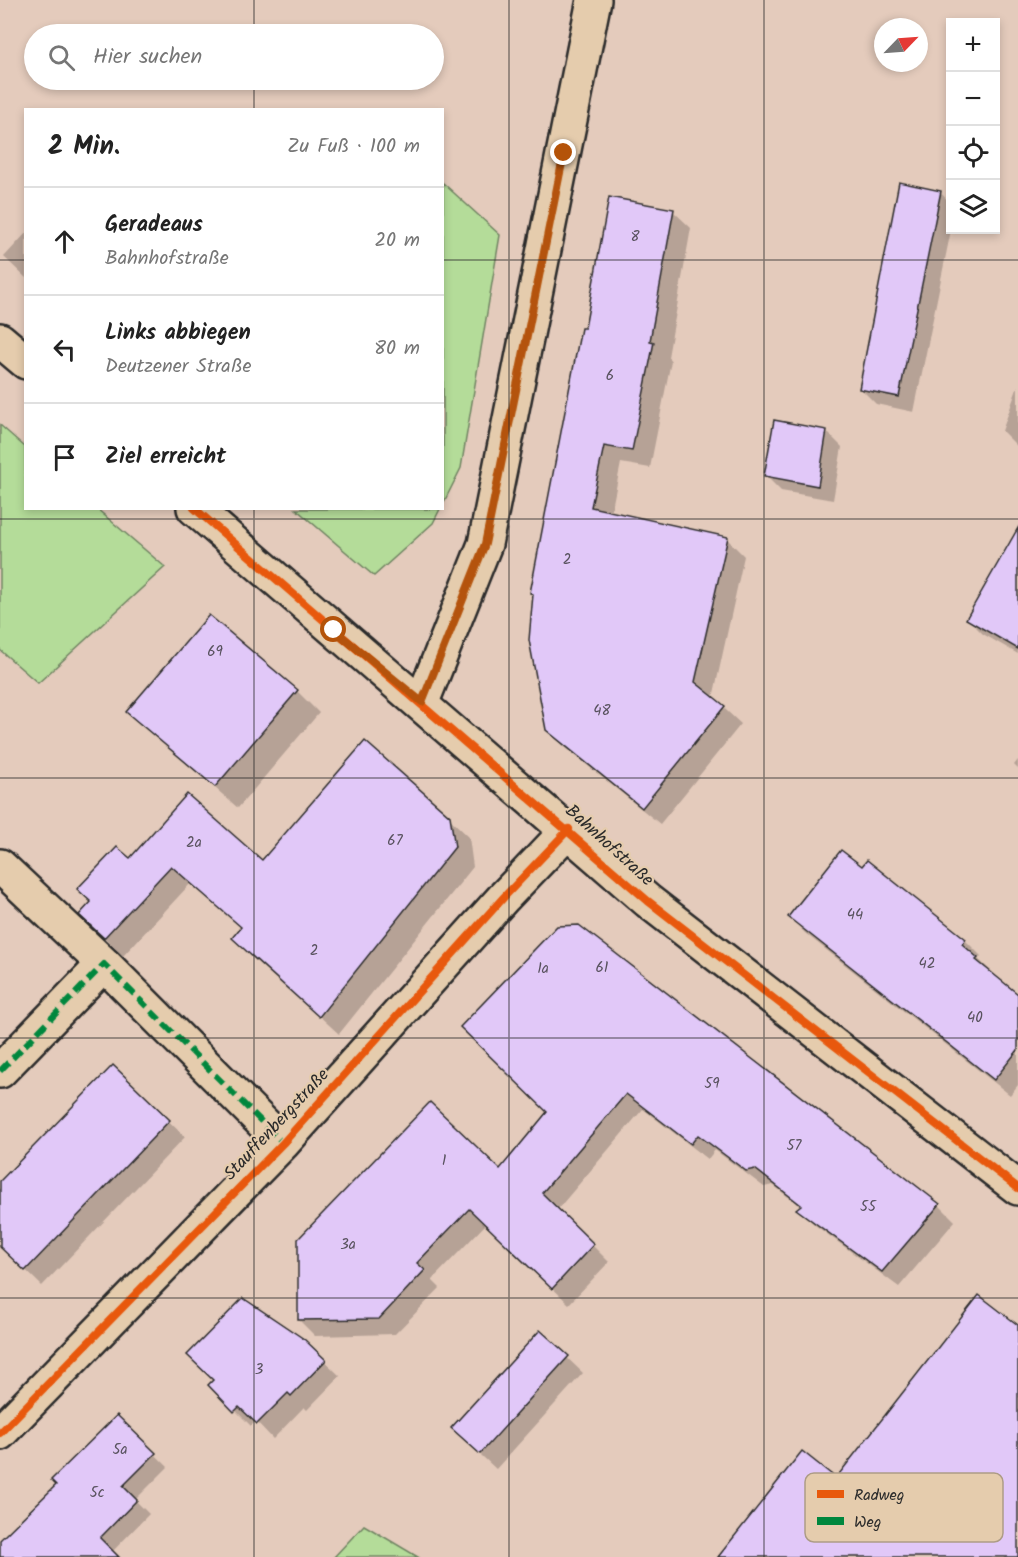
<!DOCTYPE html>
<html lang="de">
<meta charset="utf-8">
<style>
body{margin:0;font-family:Kalam,sans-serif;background:#f6f6f6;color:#222}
.controls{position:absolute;right:18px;top:18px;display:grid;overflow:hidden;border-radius:0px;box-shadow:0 3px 9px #0003}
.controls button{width:54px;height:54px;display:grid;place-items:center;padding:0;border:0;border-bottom:2px solid #e0e0e0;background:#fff;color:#222;font:30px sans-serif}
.compass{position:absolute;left:874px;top:18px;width:54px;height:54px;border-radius:50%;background:#fff;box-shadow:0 3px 9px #0003;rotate:65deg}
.stop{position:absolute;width:18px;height:18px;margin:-14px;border:4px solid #b45309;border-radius:50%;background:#fff}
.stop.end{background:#b45309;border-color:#fff;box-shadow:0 2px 6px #0008}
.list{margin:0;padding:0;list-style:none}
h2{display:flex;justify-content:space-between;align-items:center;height:78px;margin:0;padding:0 24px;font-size:26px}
h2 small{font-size:20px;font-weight:400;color:#767676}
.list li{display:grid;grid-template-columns:39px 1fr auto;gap:18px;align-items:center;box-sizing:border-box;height:108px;padding:0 24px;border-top:2px solid #e0e0e0}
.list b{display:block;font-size:22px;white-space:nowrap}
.list p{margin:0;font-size:20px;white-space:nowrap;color:#767676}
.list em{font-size:20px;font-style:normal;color:#767676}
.icon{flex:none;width:33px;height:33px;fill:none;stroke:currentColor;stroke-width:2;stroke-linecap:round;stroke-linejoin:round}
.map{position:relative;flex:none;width:1018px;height:1557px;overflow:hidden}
.search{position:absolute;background:#fff;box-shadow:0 3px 9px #0003;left:24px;top:24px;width:420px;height:66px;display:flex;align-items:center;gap:15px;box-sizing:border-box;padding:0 21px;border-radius:33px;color:#767676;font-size:22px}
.panel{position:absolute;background:#fff;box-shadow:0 3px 9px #0003;left:24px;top:108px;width:420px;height:402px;border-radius:0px}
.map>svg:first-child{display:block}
.green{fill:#b4dc99;stroke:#708462;stroke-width:1.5}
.shadow{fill:#0003}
.building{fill:#e1c8f8;stroke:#2b2b2b;stroke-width:1.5}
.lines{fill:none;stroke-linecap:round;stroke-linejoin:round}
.minor-casing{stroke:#2b2b2b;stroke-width:38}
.minor{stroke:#e5ccad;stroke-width:33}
.quiet{stroke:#00873e;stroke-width:6;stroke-dasharray:12 6;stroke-linecap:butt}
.cycleway-casing{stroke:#e5ccad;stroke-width:11}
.cycleway{stroke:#e8590c;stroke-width:8}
.route{stroke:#b45309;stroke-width:8}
.grid{fill:none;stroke:#2b2b2b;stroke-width:1.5;stroke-opacity:0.55}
.labels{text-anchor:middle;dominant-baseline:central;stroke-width:4.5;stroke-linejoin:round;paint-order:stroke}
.number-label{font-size:15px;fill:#58525e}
.street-label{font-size:18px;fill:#2b2b2b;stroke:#e5ccad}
.key{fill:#e5ccad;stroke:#ad9c86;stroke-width:1.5}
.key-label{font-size:16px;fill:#2b2b2b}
</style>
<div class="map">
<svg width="1018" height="1557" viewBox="0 0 1018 1557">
<rect width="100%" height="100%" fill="#e4cbbc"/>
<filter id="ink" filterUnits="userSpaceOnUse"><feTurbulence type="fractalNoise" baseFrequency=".0167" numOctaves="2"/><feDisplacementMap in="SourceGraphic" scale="12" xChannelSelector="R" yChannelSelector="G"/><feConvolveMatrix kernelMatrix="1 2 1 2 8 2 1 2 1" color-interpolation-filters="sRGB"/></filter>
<g filter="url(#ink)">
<path class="green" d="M 443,183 L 500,235 L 461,468 L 443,504 Z
M 0,425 L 25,447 L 26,508 L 97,509 L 165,567 L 38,683 L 0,650 Z
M 296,509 L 440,509 L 433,523 L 374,576 Z
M 364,1525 L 418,1557 L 334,1557 Z"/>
<path class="shadow" d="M 940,192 L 950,203 L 951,230 L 914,412 L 876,404 L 860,388 Z
M 673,211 L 691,228 L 668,357 L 671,361 L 650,468 L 621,463 L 611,513 L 727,539 L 744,556 L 713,698 L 741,724 L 660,824 L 566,748 L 548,730 L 586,330 Z
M 26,233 L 26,278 L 4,257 Z
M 1018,386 L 1018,447 L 1002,431 Z
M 826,431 L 842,447 L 833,500 L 781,491 L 765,475 Z
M 1018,563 L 1018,654 L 983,634 L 968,619 Z
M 297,691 L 319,713 L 238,808 L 128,712 Z
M 1018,760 L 1018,769 L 1014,765 Z
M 449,818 L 469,837 L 473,867 L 339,1034 L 234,938 L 242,928 L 191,883 L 123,956 L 100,933 L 130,860 L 262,862 Z
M 867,862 L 965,940 L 981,956 L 978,959 L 1018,996 L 1018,1085 L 1010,1095 L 805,933 L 790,917 L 862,868 Z
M 462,1027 L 939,1205 L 955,1221 L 899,1287 L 815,1225 L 798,1209 L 801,1207 L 773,1185 L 764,1187 L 715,1150 L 708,1159 L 643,1109 L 557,1210 L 609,1262 L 569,1304 L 486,1224 L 432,1280 L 440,1288 L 395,1334 L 315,1336 L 299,1320 L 500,1171 L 549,1112 Z
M 113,1067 L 185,1137 L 42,1286 L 0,1245 L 0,1184 Z
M 540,1332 L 583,1373 L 496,1469 L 468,1443 Z
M 303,1340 L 340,1376 L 307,1410 L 304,1407 L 273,1439 L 256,1421 L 251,1426 L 210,1385 L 214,1380 Z
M 117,1417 L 168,1467 L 135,1500 L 149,1514 L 112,1552 L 117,1557 L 0,1557 L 0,1542 L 58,1485 Z"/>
<path class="building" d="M 899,182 L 941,191 L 899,397 L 859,389 Z
M 609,197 L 674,209 L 650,341 L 654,342 L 632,451 L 604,446 L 591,507 L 728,537 L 695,682 L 725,706 L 642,808 L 546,730 L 529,640 L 533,594 L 530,593 L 581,328 L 585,328 Z
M 774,420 L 827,430 L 818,486 L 764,476 Z
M 1018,528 L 1018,649 L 966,619 Z
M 209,615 L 298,690 L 215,787 L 126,712 Z
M 365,741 L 450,816 L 455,847 L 319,1017 L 232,938 L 241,927 L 171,866 L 104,938 L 79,915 L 91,902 L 77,889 L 117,847 L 130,858 L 187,794 L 262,860 Z
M 841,850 L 862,866 L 867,860 L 966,939 L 962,944 L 978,958 L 976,960 L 1018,994 L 1018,1050 L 994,1080 L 788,917 Z
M 579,925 L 940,1204 L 882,1272 L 796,1209 L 801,1205 L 755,1169 L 746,1171 L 698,1135 L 691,1144 L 626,1094 L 542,1193 L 594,1244 L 552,1289 L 469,1209 L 417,1263 L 425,1270 L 379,1319 L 298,1320 L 298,1239 L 430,1102 L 500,1169 L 547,1112 L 460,1027 L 557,926 Z
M 113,1065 L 170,1120 L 25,1271 L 0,1247 L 0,1181 Z
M 979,1295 L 1018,1325 L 1018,1557 L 718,1557 L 802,1451 L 836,1478 Z
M 243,1298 L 304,1339 L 326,1360 L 291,1396 L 288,1393 L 257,1424 L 239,1407 L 234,1412 L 208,1385 L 213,1380 L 187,1355 Z
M 540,1330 L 569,1356 L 480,1454 L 451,1428 Z
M 117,1415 L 156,1453 L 123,1486 L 137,1500 L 100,1538 L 119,1557 L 0,1557 L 0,1540 L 56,1485 L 51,1480 Z"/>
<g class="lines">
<defs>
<path id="minor" d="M 0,340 L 26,362
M 194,508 L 648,901 L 1018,1188
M 422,702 L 485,544 L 594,0
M 0,866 L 104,964
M 0,1071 L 104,964 L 283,1143
M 0,1433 L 283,1143 L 504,897 L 569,829"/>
</defs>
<use href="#minor" class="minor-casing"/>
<use href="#minor" class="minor"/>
<path class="quiet" d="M 0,1071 L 104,964 L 283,1143"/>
<defs>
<path id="cycleway" d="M 194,508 L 648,901 L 1018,1188
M 0,1433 L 283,1143 L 504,897 L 569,829"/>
</defs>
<use href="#cycleway" class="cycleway-casing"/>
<use href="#cycleway" class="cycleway"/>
</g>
</g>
<g class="lines" filter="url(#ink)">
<path class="route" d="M 334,630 L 422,702 L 485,544 L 564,153"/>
</g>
<path class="grid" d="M 254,0 L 254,34M 509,0 L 509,1557M 764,0 L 764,1557M 254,80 L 254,110M 0,260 L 26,260M 442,260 L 1018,260M 254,508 L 254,1557M 0,519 L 1018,519M 0,778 L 1018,778M 0,1038 L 1018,1038M 0,1298 L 1018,1298"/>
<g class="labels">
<g class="number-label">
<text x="635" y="237">8</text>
<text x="610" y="376">6</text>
<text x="567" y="560">2</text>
<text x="215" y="652">69</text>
<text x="602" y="711">48</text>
<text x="395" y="841">67</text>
<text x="194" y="843">2a</text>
<text x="855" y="915">44</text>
<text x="314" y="951">2</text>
<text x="927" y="964">42</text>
<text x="602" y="968">61</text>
<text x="543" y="969">1a</text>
<text x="975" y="1018">40</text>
<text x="712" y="1084">59</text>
<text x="794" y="1146">57</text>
<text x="444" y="1161">1</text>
<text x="868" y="1207">55</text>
<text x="348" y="1245">3a</text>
<text x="259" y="1370">3</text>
<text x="120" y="1450">5a</text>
<text x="97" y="1493">5c</text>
</g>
<g class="street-label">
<text transform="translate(609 846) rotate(42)">Bahnhofstraße</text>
<text transform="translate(277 1125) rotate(-47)">Stauffenbergstraße</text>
</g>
</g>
<rect x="805" y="1473" width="198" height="69" rx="9" class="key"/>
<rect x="817" y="1490" width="27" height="8" fill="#e8590c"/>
<rect x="817" y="1517" width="27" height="8" fill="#00873e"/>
<g class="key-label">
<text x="854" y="1500">Radweg</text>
<text x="854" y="1527">Weg</text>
</g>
</svg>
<div class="controls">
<button>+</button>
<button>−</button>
<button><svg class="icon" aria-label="locate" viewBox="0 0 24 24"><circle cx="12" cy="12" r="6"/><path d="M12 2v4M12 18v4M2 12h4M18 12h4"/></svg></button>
<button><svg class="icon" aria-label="layers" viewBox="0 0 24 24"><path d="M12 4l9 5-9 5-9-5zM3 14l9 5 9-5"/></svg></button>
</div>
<svg class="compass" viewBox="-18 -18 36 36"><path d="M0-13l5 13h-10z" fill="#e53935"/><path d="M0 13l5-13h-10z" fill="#767676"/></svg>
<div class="stop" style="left:334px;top:630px"></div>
<div class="stop end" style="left:564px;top:153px"></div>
<div class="search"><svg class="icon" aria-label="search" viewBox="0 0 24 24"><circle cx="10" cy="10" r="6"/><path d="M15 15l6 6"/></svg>Hier suchen</div>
<section class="panel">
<h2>2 Min.<small>Zu Fuß · 100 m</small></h2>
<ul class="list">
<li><svg class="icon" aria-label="ahead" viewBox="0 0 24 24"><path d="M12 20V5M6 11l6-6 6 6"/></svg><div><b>Geradeaus</b><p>Bahnhofstraße</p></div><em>20 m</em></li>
<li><svg class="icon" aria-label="left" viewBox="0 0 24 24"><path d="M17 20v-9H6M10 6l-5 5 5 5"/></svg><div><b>Links abbiegen</b><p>Deutzener Straße</p></div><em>80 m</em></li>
<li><svg class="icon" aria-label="arrive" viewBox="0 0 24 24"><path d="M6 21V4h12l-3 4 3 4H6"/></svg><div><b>Ziel erreicht</b></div></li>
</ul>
</section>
</div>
